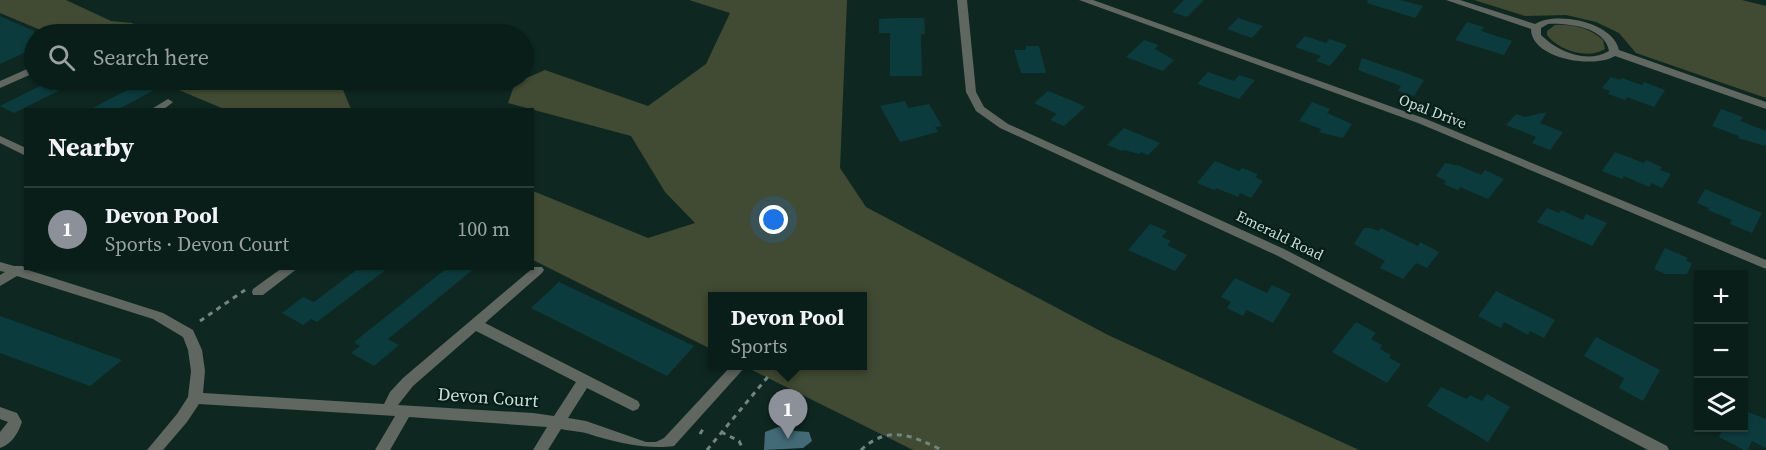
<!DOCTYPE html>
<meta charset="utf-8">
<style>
body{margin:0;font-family:"Source Serif 4",serif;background:#132722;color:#f1f3f6}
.controls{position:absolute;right:18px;bottom:18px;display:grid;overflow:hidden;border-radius:0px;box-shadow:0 2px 4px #0004}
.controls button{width:54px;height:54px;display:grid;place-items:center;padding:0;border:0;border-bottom:2px solid #2a3c38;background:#0a1e19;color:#f1f3f6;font:30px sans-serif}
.you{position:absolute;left:774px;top:220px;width:21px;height:21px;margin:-15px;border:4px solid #fff;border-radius:50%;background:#1a73e8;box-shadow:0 0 0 9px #1a73e833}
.badge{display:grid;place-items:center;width:39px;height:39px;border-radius:50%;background:#8c9099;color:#fff;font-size:20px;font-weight:700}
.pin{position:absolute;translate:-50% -50px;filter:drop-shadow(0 2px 3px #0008)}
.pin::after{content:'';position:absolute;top:32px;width:21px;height:18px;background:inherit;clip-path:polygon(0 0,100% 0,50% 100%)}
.popup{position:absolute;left:708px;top:292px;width:159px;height:78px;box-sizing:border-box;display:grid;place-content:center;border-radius:0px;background:#0a1e19;filter:drop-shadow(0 2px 4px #0005);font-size:20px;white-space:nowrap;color:#99a2a2}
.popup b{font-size:22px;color:#f1f3f6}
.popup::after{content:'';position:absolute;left:50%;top:100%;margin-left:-12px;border:12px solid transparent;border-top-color:#0a1e19}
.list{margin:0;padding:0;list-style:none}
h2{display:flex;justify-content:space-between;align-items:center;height:78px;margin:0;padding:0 24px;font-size:26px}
h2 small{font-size:20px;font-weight:400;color:#99a2a2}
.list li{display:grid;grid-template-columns:39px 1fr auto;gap:18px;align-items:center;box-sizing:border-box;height:84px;padding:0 24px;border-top:2px solid #2a3c38}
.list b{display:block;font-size:22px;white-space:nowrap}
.list p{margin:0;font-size:20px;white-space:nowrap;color:#99a2a2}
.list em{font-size:20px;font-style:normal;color:#99a2a2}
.icon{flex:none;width:33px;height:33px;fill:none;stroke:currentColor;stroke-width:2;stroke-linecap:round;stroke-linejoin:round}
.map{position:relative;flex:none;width:1766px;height:450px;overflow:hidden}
.search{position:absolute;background:#0a1e19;box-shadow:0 2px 4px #0004;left:24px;top:24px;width:510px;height:66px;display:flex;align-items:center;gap:15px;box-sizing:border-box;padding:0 21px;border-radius:33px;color:#99a2a2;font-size:22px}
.panel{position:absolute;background:#0a1e19;box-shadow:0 2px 4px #0004;left:24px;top:108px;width:510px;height:162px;border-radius:0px}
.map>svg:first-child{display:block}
.green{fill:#414a32}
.water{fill:#436a77}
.building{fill:#0c3b3d}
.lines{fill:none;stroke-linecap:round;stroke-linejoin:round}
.path{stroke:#718680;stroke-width:3;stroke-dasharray:5 5;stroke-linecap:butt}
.street{fill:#5f6760;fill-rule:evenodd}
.labels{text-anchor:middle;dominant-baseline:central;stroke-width:4.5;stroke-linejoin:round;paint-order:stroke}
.street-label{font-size:15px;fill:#ceddd8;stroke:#041e18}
.near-street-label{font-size:18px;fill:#ceddd8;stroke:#041e18}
</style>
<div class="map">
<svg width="1766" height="450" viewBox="0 0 1766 450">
<rect width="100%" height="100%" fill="#0e2821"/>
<path class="green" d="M 0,0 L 66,0 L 111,21 L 132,23 L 148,34 L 50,34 L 0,13 Z
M 689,0 L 847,0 L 840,168 L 866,207 L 1108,335 L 1359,450 L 913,450 L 744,366 L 863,366 L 863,296 L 713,296 L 713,350 L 533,260 L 533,191 L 648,238 L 695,223 L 665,192 L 631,136 L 508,103 L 515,83 L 545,70 L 648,106 L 706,64 L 730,13 Z
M 1474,0 L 1742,0 L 1766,6 L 1766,98 L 1636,53 L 1619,33 L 1596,22 L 1566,15 L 1525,16 Z
M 1555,25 C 1573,24 1590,28 1603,40 L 1605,49 C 1588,60 1558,50 1547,35 L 1547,31 Z
M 155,80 L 339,80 L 351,109 L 224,109 Z"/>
<path class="water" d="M 781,426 L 795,431 L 809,432 L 812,441 L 803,448 L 764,450 L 765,432 Z"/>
<path class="building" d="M 1184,0 L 1204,0 L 1187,17 L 1172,12 Z
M 1368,0 L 1400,0 L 1423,6 L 1415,18 L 1367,3 Z
M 0,16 L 34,31 L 34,48 L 0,64 Z
M 898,18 L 924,18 L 925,34 L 921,34 L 921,39 L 922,76 L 890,76 L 890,33 L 879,33 L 879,19 Z
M 1238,18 L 1263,26 L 1252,38 L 1227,29 Z
M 1467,22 L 1484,27 L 1481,31 L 1512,41 L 1504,55 L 1455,40 Z
M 1305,36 L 1326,43 L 1329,39 L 1347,45 L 1330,66 L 1316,61 L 1321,56 L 1295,47 Z
M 1144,40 L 1158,45 L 1155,49 L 1174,60 L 1163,71 L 1126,57 Z
M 1026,46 L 1039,46 L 1046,73 L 1021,73 L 1014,50 L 1026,50 Z
M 1362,58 L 1403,72 L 1424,80 L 1414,96 L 1398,91 L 1401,86 L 1358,70 Z
M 1208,72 L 1234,81 L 1239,75 L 1255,80 L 1239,99 L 1197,84 Z
M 1611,77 L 1620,80 L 1622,78 L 1642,85 L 1644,82 L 1665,90 L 1654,107 L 1627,97 L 1625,100 L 1608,94 L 1610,91 L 1602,88 Z
M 52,80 L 58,91 L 14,113 L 0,106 Z
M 146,80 L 151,80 L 156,89 L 117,110 L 89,110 Z
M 1048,91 L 1073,101 L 1085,107 L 1064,126 L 1050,120 L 1057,114 L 1034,103 Z
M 905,101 L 908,108 L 929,104 L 942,126 L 935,127 L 938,132 L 900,142 L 880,106 Z
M 1312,102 L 1330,109 L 1327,113 L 1352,124 L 1343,138 L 1319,132 L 1321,129 L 1299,121 Z
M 1721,109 L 1743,117 L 1740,121 L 1766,131 L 1766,146 L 1738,138 L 1739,136 L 1712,126 Z
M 1547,112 L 1540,123 L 1563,132 L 1550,150 L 1532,143 L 1536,137 L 1506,125 L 1516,114 L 1525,117 Z
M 1124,128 L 1160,143 L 1148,155 L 1141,152 L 1139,154 L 1124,150 L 1122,151 L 1107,145 Z
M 1615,152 L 1644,163 L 1646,160 L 1662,167 L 1660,170 L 1671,174 L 1662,188 L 1651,183 L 1649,187 L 1624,176 L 1622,179 L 1602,171 Z
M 1215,161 L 1239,171 L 1242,168 L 1258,174 L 1255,177 L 1263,181 L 1251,198 L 1240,193 L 1238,197 L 1216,188 L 1214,190 L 1197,183 Z
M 1445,163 L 1460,166 L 1481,175 L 1485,170 L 1504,179 L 1488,199 L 1460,187 L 1458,190 L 1444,184 L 1446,181 L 1436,176 Z
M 1705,189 L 1762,213 L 1752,233 L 1730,224 L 1732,220 L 1708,210 L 1709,208 L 1697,203 Z
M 1547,208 L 1559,213 L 1561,210 L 1583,220 L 1586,214 L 1607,223 L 1592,246 L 1537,222 Z
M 1150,224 L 1167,231 L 1162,237 L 1171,241 L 1167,245 L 1187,255 L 1175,271 L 1128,250 Z
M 1364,228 L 1371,228 L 1378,231 L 1381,228 L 1418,246 L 1420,242 L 1439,252 L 1427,268 L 1416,263 L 1403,279 L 1380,268 L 1385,261 L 1354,244 Z
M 1665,248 L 1688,258 L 1686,261 L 1692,263 L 1687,274 L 1665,274 L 1654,269 Z
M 359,268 L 388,268 L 317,322 L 311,319 L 303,325 L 282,313 L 303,297 L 314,302 Z
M 447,268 L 475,268 L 388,339 L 399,345 L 374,366 L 351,353 L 360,346 L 354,342 Z
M 1235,278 L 1267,293 L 1272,285 L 1291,294 L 1273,323 L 1247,310 L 1243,316 L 1227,308 L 1231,302 L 1221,297 Z
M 559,282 L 694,346 L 667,376 L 531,308 Z
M 1496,291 L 1555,320 L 1544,338 L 1530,331 L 1528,335 L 1504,322 L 1501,328 L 1478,316 Z
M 0,316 L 122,360 L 90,386 L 0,353 Z
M 1356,322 L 1376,333 L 1371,339 L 1382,345 L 1380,349 L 1391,355 L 1389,358 L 1401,364 L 1387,383 L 1332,352 Z
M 1596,337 L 1660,370 L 1643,401 L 1619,388 L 1624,378 L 1584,356 Z
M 1441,387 L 1467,399 L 1470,395 L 1482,401 L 1487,394 L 1510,407 L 1488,442 L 1427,406 Z
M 1743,410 L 1766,419 L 1766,448 L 1752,441 L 1748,450 L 1744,450 L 1719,437 L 1723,428 L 1743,428 Z"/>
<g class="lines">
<path class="path" d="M 200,321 L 245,290
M 721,432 L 739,441 L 743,449
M 700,434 L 703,429
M 707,450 L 771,373
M 861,450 C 889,424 912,436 942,450"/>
<path class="street" d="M 957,0 L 967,0 L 976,92 L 984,107 L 1008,124 L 1284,249 L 1667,446 L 1669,450 L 1648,450 L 1276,255 L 1000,128 L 976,111 L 966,92 Z
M 1079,0 L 1093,0 L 1426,119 L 1766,260 L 1766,269 L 1418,123 Z
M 1446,0 L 1460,0 L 1535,24 C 1557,11 1613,22 1619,50 L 1766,102 L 1766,109 L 1615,56 C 1594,69 1531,59 1531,29 ZM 1548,24 C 1568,23 1605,27 1609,51 C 1587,64 1558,52 1541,35 L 1541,28 Z
M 34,66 L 34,73 L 0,88 L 0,81 Z
M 168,99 L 173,102 L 163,110 L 150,110 Z
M 0,136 L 26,148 L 26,156 L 0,143 Z
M 0,262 L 14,266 L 23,266 L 25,269 L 163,313 L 193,330 L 202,350 L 205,371 L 203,393 L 384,404 L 390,392 L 403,378 L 534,267 L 542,267 L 544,270 L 542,273 L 485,323 L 638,401 L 640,405 L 638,409 L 633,411 L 587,388 L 568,418 L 586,421 L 646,442 L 656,442 L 664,438 L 731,366 L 746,366 L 674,446 C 649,450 613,442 589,434 C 580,431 570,431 561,429 L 548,450 L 533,450 L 547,427 L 409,417 L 390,450 L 375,450 L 395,416 L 199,404 L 187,422 L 163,450 L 147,450 L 177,414 L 188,397 L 191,371 L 188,350 L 183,337 L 153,319 L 17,276 L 0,286 L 0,275 L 5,272 L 0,271 ZM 476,331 L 576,382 L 554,416 L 533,413 L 398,405 L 413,386 Z
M 282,268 L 298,268 L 263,295 L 253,295 L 252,292 L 253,289 Z
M 0,407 L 17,413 L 22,422 C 18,433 12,444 0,448 L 0,432 L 8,422 L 0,419 Z"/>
</g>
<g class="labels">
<g class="street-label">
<text transform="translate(1433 111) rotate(21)">Opal Drive</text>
<text transform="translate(1280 235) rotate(26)">Emerald Road</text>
</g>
<g class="near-street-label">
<text transform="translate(488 397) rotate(4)">Devon Court</text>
</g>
</g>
</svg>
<div class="controls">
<button>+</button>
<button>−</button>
<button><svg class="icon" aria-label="layers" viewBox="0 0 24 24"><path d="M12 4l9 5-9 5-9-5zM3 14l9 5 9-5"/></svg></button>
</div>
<div class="you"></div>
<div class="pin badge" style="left:788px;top:439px">1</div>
<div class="popup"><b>Devon Pool</b>Sports</div>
<div class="search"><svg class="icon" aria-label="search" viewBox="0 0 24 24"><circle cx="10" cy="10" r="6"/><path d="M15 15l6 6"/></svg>Search here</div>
<section class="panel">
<h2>Nearby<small></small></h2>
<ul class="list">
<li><span class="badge">1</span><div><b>Devon Pool</b><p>Sports · Devon Court</p></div><em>100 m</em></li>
</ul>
</section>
</div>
